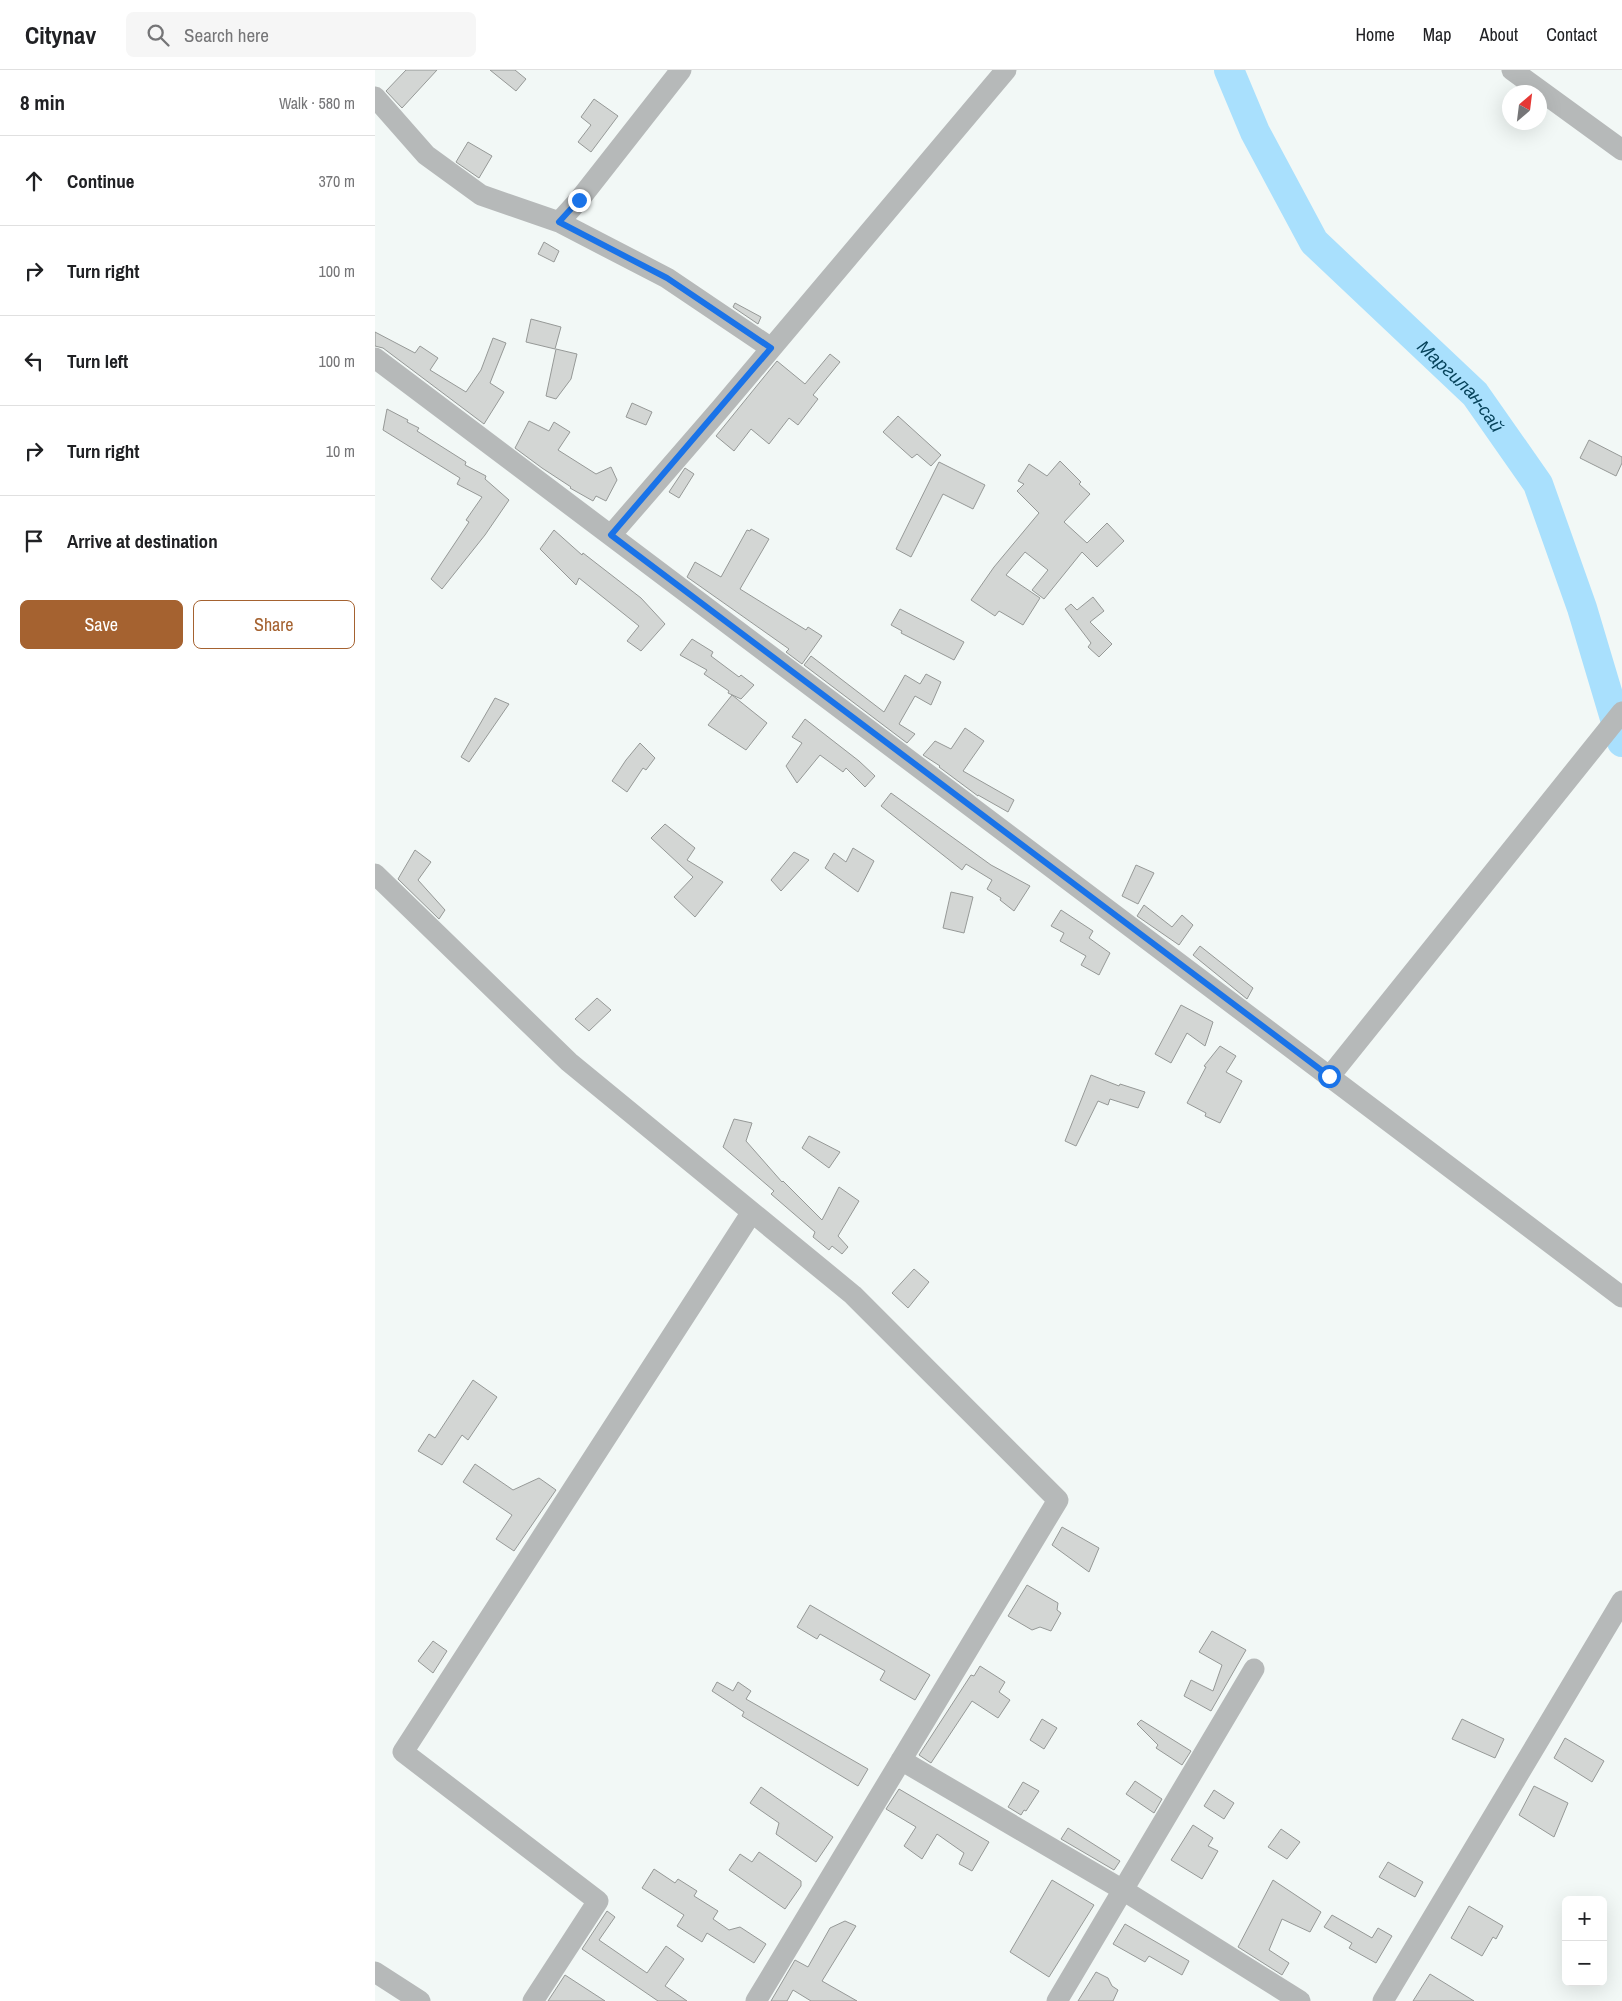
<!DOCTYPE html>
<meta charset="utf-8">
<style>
body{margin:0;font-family:"Archivo Narrow",sans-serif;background:#f6f6f6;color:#202124}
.controls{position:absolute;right:15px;bottom:15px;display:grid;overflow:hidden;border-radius:8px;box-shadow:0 5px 20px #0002}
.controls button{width:45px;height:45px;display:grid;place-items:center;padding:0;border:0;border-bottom:1px solid #e0e0e0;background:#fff;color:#202124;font:25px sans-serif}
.compass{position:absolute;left:1127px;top:15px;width:45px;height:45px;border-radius:50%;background:#fff;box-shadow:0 5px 20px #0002;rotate:28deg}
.stop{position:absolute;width:15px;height:15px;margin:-11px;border:4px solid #1a73e8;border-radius:50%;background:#fff}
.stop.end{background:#1a73e8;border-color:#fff;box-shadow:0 1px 5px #0008}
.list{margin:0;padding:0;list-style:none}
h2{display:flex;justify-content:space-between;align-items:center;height:65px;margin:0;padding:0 20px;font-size:21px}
h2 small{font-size:16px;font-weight:400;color:#757577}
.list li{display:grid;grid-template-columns:32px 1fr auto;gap:15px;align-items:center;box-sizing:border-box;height:90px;padding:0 20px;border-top:1px solid #e0e0e0}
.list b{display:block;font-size:19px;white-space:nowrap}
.list em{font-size:16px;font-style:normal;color:#757577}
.actions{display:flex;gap:10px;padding:15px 20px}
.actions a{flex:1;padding:11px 0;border:1px solid #a56230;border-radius:8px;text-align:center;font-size:18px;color:#a56230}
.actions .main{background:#a56230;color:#fff}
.icon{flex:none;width:28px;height:28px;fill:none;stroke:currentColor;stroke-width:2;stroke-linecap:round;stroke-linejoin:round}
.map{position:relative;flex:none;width:1247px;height:1931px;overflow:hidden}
header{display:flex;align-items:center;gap:30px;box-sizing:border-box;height:70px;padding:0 25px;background:#fff;border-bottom:1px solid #e0e0e0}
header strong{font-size:24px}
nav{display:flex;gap:28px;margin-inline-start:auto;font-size:18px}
.search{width:350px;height:45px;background:#f6f6f6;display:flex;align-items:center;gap:12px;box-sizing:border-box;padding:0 18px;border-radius:8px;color:#757577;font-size:19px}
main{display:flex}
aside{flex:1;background:#fff}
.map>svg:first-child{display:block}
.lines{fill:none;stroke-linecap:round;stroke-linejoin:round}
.river{stroke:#a9e0fd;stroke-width:30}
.building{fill:#d3d6d4;stroke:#969997}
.minor{stroke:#b6b9b9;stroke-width:21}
.route{stroke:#1a73e8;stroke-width:6}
.labels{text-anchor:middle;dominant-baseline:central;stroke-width:5;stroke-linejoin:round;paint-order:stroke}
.water-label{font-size:18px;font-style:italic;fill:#06435b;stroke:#fff}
</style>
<header>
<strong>Citynav</strong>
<div class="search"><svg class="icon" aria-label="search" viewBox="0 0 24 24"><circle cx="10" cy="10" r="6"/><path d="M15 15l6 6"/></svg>Search here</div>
<nav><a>Home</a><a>Map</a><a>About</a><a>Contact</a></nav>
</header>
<main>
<aside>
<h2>8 min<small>Walk · 580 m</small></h2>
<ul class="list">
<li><svg class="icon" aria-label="ahead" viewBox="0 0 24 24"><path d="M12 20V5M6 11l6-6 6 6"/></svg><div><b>Continue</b></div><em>370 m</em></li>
<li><svg class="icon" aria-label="right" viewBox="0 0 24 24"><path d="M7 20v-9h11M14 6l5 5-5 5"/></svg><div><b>Turn right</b></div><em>100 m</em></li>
<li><svg class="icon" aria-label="left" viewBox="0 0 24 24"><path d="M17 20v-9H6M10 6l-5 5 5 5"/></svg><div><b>Turn left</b></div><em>100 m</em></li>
<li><svg class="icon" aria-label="right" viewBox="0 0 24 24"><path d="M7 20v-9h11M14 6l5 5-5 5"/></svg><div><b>Turn right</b></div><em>10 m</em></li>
<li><svg class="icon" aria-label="arrive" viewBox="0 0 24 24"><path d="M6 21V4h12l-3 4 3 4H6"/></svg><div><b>Arrive at destination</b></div></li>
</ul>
<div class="actions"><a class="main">Save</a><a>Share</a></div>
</aside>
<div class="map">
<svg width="1247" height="1931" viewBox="0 0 1247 1931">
<rect width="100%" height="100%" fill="#f2f8f6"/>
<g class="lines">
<path class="river" id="s1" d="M 854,0 L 880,62 L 939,172 L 1100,324 L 1163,414 L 1207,538 L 1247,672"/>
</g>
<path class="building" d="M 31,0 L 62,0 L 27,38 L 11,21 Z
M 115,0 L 140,0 L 151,9 L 141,21 Z
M 219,29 L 243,46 L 216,82 L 203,72 L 216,55 L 206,47 Z
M 93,72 L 117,86 L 104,108 L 81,92 Z
M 169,172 L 184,181 L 179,192 L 163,184 Z
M 360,233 L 386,247 L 383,254 L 358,237 Z
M 156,249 L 186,257 L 180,279 L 151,272 Z
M 0,262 L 40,283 L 45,276 L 63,288 L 55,300 L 91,322 L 106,300 L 118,268 L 131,273 L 115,313 L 129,322 L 109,354 L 8,278 L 0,276 Z
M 181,279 L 202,284 L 196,309 L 181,329 L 171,326 Z
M 455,284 L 465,292 L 438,325 L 443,329 L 423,355 L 414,348 L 394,374 L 376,359 L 359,381 L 341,366 L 402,291 L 430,314 Z
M 257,333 L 277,342 L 271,355 L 251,347 Z
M 12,339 L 33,350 L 32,352 L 44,358 L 42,361 L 91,392 L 90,395 L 111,406 L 110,409 L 134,430 L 110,465 L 67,519 L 56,509 L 94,452 L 91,450 L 107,427 L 82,414 L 85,408 L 8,360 Z
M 523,346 L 566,385 L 556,396 L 542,384 L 537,388 L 508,362 Z
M 154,351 L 174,361 L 179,352 L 195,362 L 183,380 L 221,404 L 236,397 L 242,410 L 231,431 L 221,426 L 218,431 L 195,418 L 196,417 L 167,398 L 140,378 Z
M 1214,370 L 1247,387 L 1247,393 L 1241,406 L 1205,388 Z
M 685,391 L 706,412 L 704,414 L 715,424 L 689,452 L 712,473 L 732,453 L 749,471 L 722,497 L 707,482 L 669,529 L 657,520 L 673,500 L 650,482 L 631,505 L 665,528 L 648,555 L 624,541 L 620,546 L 596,530 L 619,497 L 664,443 L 642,421 L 649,414 L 643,411 L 654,394 L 672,406 Z
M 564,392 L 610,415 L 598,439 L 568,424 L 536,487 L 521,479 Z
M 310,398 L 319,404 L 304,428 L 294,422 Z
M 376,459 L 394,469 L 365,519 L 431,560 L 433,557 L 447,566 L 427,594 L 411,582 L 414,579 L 312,507 L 320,492 L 346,507 L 372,460 L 375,461 Z
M 179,460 L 207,485 L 208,483 L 266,528 L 290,554 L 266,581 L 252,571 L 264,556 L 204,508 L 201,515 L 165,479 Z
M 718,527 L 729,541 L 715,552 L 737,574 L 724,587 L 713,577 L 716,573 L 690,539 L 696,534 L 702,540 Z
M 525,539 L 589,572 L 579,590 L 526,563 L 527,561 L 516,555 Z
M 317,569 L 338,582 L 336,586 L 364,607 L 366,605 L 379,615 L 366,629 L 353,623 L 354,621 L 329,604 L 332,600 L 305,585 Z
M 436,586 L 509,642 L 530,605 L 545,614 L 551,604 L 566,612 L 556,635 L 540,626 L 524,654 L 540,664 L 532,673 L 429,595 Z
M 357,625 L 392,653 L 371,680 L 333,655 Z
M 120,628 L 134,634 L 94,692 L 86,687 Z
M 430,649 L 484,691 L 500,706 L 490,717 L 471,698 L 468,702 L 445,685 L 422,713 L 411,696 L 427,673 L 417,667 Z
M 590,658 L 609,671 L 588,701 L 639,730 L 633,742 L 603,725 L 603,726 L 564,697 L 565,696 L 548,685 L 560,671 L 576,679 Z
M 265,673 L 280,688 L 271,700 L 268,698 L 252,722 L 237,711 L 251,690 Z
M 516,723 L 616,795 L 655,816 L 639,841 L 625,830 L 626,828 L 612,819 L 617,810 L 591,794 L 587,800 L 506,736 Z
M 290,754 L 320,778 L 312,790 L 348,812 L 320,847 L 299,827 L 318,807 L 276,768 Z
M 478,778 L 499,791 L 483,822 L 450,798 L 459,783 L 471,792 Z
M 40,780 L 56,792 L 43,810 L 70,840 L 64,849 L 23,809 Z
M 419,782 L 434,790 L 406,821 L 396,810 Z
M 761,795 L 779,803 L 763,834 L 747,826 Z
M 576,822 L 598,827 L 589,863 L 568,858 Z
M 769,835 L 797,857 L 807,845 L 818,855 L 804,875 L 762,846 Z
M 686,840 L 718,861 L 714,868 L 735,883 L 724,905 L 706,895 L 711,886 L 685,871 L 689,863 L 676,856 Z
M 825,876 L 878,918 L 872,929 L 818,885 Z
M 222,928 L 236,940 L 214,961 L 200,949 Z
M 806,935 L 838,952 L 830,976 L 812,963 L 796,993 L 780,984 Z
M 845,976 L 861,986 L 851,1002 L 867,1011 L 845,1053 L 830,1046 L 831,1043 L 812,1033 L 831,997 L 829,996 Z
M 716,1005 L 744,1016 L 745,1014 L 770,1022 L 763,1038 L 735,1029 L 733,1035 L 723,1031 L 701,1076 L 690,1071 Z
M 359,1049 L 377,1053 L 371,1071 L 407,1112 L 408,1111 L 447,1150 L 464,1117 L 484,1131 L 463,1166 L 473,1177 L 467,1184 L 457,1176 L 454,1180 L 438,1167 L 440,1162 L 396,1124 L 399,1121 L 348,1077 Z
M 434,1066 L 465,1082 L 454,1098 L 427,1078 Z
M 539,1199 L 554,1212 L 533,1238 L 517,1223 Z
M 98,1310 L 122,1327 L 93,1370 L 87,1365 L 67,1395 L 43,1381 L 54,1364 L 60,1368 Z
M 100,1394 L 138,1420 L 164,1408 L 181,1420 L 139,1481 L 121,1469 L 137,1445 L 88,1412 Z
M 687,1457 L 724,1478 L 714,1502 L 677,1475 Z
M 652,1515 L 683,1533 L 682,1540 L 686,1543 L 676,1561 L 665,1557 L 657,1560 L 633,1546 Z
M 435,1535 L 555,1605 L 540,1630 L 505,1610 L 510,1601 L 445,1564 L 442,1569 L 422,1557 Z
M 837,1561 L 871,1580 L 836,1641 L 809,1626 L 816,1610 L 838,1621 L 847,1595 L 824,1582 Z
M 58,1571 L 72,1581 L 58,1603 L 43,1591 Z
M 605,1596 L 630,1612 L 624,1622 L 635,1630 L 623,1648 L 597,1631 L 556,1693 L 544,1685 L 596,1605 L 599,1606 Z
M 342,1612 L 358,1621 L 363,1612 L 376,1621 L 371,1629 L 493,1699 L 483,1716 L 367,1646 L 369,1642 L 337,1621 Z
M 667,1649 L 682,1658 L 669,1679 L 655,1670 Z
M 1087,1649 L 1129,1669 L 1120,1688 L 1077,1669 Z
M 766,1650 L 816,1681 L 807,1695 L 781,1678 L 783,1675 L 762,1654 Z
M 1190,1668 L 1229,1691 L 1217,1712 L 1179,1688 Z
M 760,1711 L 787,1729 L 779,1743 L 751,1724 Z
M 648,1712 L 664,1721 L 651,1741 L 649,1740 L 646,1745 L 633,1737 Z
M 1159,1716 L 1193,1733 L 1179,1767 L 1144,1745 Z
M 386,1717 L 458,1767 L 441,1792 L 401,1764 L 404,1753 L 375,1733 Z
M 524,1719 L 614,1772 L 597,1801 L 584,1794 L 589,1783 L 562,1764 L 547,1789 L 529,1776 L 541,1757 L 511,1739 Z
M 839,1720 L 859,1733 L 849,1749 L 829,1736 Z
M 818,1755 L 838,1768 L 833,1776 L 843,1781 L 827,1809 L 796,1790 Z
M 693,1758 L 745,1791 L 739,1800 L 686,1769 Z
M 906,1759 L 925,1772 L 912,1789 L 893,1777 Z
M 384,1782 L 426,1811 L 426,1816 L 410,1839 L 354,1800 L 365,1784 L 377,1792 Z
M 1013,1792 L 1048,1812 L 1040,1827 L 1004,1807 Z
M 279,1799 L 300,1813 L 303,1809 L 322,1821 L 319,1826 L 343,1841 L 338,1849 L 354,1860 L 365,1857 L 391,1874 L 379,1893 L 332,1863 L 327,1872 L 302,1856 L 309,1845 L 267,1818 Z
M 677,1810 L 719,1835 L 674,1907 L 635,1882 Z
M 898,1810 L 946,1842 L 935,1862 L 907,1849 L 894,1880 L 914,1893 L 907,1905 L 863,1877 Z
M 1094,1836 L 1128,1856 L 1121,1869 L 1118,1867 L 1107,1886 L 1076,1868 Z
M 232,1841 L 240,1847 L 224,1870 L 272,1903 L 291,1876 L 309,1889 L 290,1916 L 312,1931 L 283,1931 L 207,1879 Z
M 957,1845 L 997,1868 L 1003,1858 L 1017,1866 L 1001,1893 L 974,1878 L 977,1873 L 949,1857 Z
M 470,1851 L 481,1856 L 447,1911 L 482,1931 L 436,1931 L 418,1920 L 412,1931 L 396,1931 L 420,1890 L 433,1897 L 455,1858 Z
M 750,1854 L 814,1891 L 807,1905 L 774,1886 L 770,1892 L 738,1874 Z
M 721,1902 L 733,1908 L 737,1916 L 743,1920 L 738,1931 L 703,1931 Z
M 1055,1904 L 1099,1931 L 1038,1931 Z
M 190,1905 L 230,1931 L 173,1931 Z"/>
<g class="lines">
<path class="minor" d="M 306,0 L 204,130 L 184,152 L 292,208 L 396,278
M 1137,0 L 1247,80
M 0,27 L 51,85 L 106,125 L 184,152
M 0,288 L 1247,1227
M 236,465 L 346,338 L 631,0
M 0,804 L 194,992 L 478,1225 L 683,1430 L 381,1931
M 955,1006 L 1247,642
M 526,1690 L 748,1820 L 925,1931
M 0,1902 L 45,1931
M 158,1931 L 223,1831 L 28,1682 L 377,1142
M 682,1931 L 879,1599
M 1008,1931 L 1247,1531"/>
</g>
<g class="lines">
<path class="route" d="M 204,130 L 184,152 L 292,208 L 396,278 L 236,465 L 954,1006"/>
</g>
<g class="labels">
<g class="water-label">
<text stroke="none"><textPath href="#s1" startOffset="398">Маргилан-сай</textPath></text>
</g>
</g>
</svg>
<div class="controls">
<button>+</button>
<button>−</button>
</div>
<svg class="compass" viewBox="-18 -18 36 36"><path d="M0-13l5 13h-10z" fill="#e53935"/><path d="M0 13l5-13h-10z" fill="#757577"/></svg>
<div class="stop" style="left:954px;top:1006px"></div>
<div class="stop end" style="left:204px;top:130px"></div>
</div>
</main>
